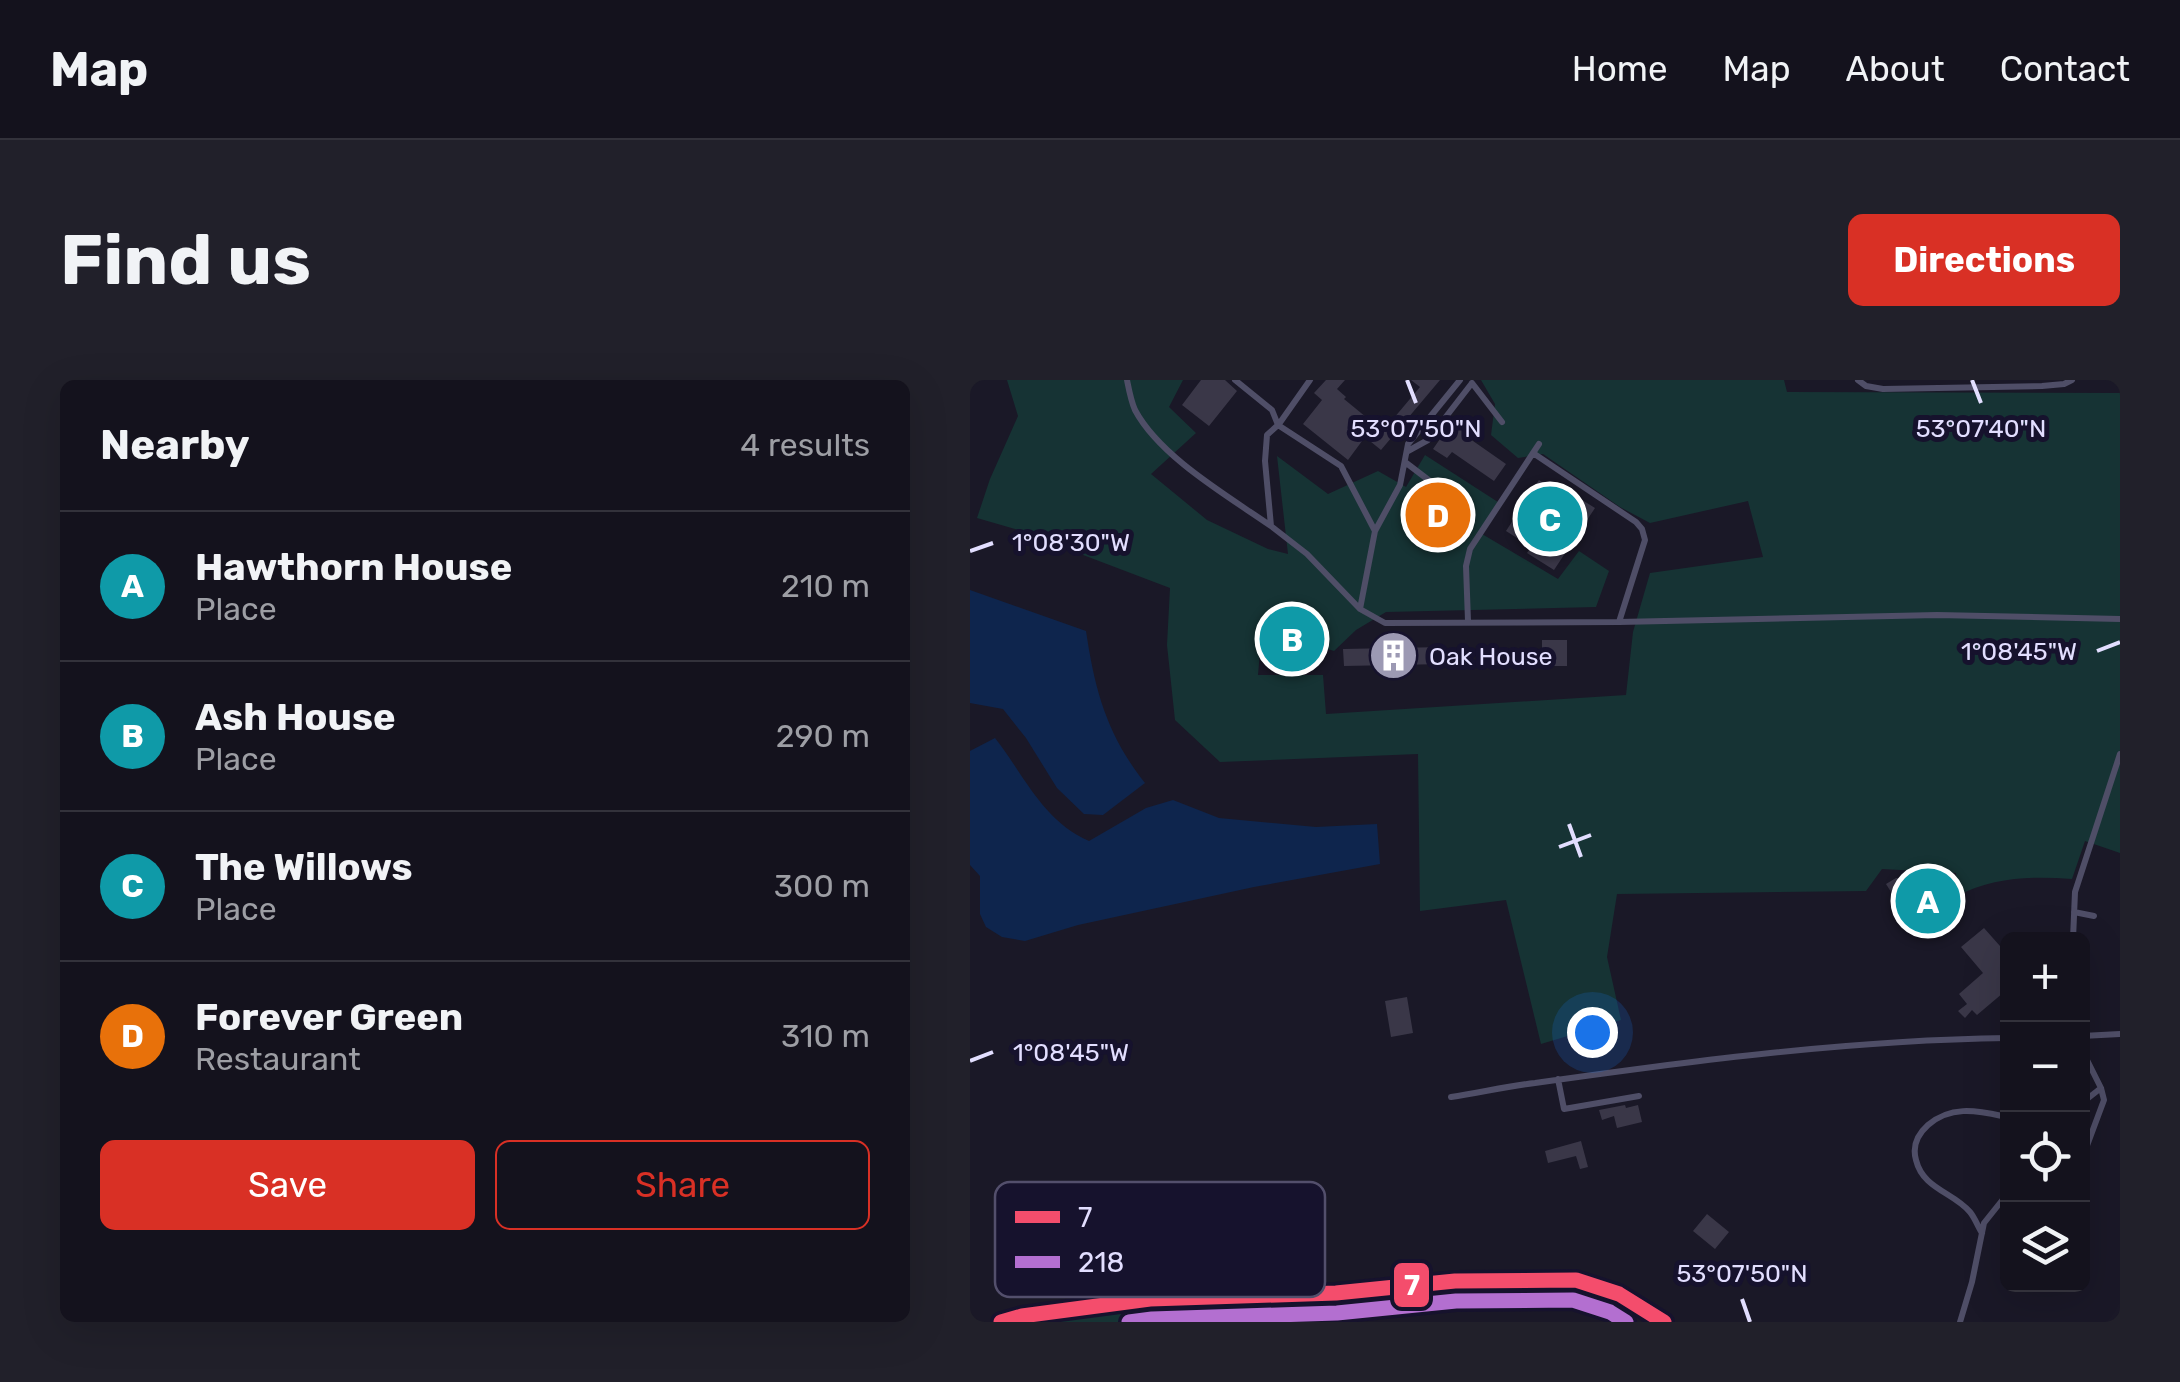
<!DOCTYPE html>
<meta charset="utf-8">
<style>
body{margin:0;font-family:Rubik,sans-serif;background:#21202a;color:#f1f3f6}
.controls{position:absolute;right:30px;bottom:30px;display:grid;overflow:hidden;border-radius:15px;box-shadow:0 10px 40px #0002}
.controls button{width:90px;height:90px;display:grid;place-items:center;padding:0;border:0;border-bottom:2px solid #33323b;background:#14121d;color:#f1f3f6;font:50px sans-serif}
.you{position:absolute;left:622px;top:652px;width:35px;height:35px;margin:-25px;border:8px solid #fff;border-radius:50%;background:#1a73e8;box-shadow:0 0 0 15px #1a73e833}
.badge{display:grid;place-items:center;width:65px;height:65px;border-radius:50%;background:#d93025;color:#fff;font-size:32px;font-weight:700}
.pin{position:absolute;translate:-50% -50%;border:5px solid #fff;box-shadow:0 2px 10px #0006}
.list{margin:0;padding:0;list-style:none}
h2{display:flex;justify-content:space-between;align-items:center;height:130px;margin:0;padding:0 40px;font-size:42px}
h2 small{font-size:32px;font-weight:400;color:#9d9ea4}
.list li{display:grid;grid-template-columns:65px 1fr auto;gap:30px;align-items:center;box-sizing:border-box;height:150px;padding:0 40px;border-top:2px solid #33323b}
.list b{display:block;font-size:38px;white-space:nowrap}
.list p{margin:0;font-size:32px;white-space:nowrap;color:#9d9ea4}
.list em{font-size:32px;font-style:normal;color:#9d9ea4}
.actions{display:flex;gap:20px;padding:30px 40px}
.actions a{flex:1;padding:22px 0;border:2px solid #d93025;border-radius:15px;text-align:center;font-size:35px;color:#d93025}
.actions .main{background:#d93025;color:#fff}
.icon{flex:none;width:55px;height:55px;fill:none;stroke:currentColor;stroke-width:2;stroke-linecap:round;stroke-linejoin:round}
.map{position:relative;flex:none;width:1150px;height:942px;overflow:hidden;border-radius:15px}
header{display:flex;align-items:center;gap:60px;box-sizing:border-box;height:140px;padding:0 50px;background:#14121d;border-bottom:2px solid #33323b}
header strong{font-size:48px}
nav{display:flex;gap:55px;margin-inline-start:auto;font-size:35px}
.intro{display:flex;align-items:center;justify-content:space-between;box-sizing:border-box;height:240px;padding:0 60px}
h1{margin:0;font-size:70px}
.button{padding:25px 45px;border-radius:15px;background:#d93025;color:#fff;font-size:35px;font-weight:700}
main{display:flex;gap:60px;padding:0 60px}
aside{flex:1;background:#14121d;border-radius:15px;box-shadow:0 10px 40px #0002}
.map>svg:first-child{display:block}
.green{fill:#163334}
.water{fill:#0e254d}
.building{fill:#3a3748}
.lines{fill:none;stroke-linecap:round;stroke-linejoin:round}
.service{stroke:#4f4e67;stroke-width:6}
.minor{stroke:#4f4e67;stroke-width:11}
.tertiary{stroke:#4f4e67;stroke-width:14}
.bus-1-casing{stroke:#16122d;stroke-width:22}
.bus-2-casing{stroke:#16122d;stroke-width:22}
.bus-1{stroke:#f44d6c;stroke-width:15}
.bus-2{stroke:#b36fd0;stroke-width:15}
.ticks{fill:none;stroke:#e2deff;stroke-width:4}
.labels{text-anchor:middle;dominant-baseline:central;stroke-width:10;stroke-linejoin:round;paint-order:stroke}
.poi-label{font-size:25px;fill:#e2deff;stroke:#16122d;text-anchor:start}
.key{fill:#16122d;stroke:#534f6c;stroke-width:2.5}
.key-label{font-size:28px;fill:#e2deff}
.ticks-label{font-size:25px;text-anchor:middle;fill:#e2deff;stroke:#16122d;stroke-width:10;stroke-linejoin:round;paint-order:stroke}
.line-badge{stroke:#16122d;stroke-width:4}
.badge-label{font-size:28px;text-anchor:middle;font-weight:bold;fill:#fff}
</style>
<header>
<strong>Map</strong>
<nav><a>Home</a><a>Map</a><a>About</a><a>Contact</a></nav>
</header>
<div class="intro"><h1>Find us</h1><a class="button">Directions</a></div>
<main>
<aside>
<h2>Nearby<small>4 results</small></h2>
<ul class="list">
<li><span class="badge" style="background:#0f9aa8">A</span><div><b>Hawthorn House</b><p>Place</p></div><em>210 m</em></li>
<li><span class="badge" style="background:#0f9aa8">B</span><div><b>Ash House</b><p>Place</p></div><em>290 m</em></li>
<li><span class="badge" style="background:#0f9aa8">C</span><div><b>The Willows</b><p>Place</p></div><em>300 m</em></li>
<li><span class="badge" style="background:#e8710a">D</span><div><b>Forever Green</b><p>Restaurant</p></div><em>310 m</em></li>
</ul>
<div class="actions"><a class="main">Save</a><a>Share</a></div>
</aside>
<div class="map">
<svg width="1150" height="942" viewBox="0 0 1150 942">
<rect width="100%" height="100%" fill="#1a1827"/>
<path class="green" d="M 37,0 L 213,0 L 199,27 L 226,53 L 181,94 L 237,140 L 298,169 L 318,174 L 307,76 L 358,114 L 408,91 L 436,107 L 455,75 L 531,124 L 512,154 L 588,199 L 609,171 L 639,191 L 626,227 L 416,232 L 386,250 L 364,271 L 342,264 L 335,239 L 293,237 L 288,295 L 353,295 L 356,334 L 656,315 L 663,252 L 680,193 L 793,177 L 778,121 L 680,143 L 650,127 L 573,74 L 548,78 L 521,55 L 525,24 L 511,0 L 814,0 L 817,12 L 1150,13 L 1150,473 L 1115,461 L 1102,499 C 1062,496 1023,497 987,516 L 986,493 L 912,489 L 896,511 L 647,514 L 637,577 L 651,640 L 571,664 L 536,520 L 450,531 L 448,374 L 250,382 L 205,340 L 197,265 L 200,208 L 45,149 L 7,138 L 20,99 L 48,36 Z
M 314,921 L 318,942 L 77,942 L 186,926 Z"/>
<path class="water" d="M 0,210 L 116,251 C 125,311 137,355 175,403 L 133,435 L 114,434 L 87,408 L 56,358 L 33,329 L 0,323 Z
M 25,358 C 54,395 73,441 119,461 L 176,428 L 203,420 L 249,438 L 346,447 L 407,444 L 410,484 L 284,507 L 108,545 L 55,561 L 32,557 L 16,547 L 10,534 L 10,496 L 0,485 L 0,371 Z"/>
<path class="building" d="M 231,0 L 255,0 L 267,11 L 239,46 L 212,25 Z
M 356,0 L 375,0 L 367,9 L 376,17 L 374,19 L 413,51 L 450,7 L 441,0 L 470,0 L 411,70 L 395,57 L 378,80 L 333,44 L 352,20 L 344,13 Z
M 486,36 L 499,44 L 493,54 L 536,84 L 524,101 L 482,72 L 477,78 L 463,69 Z
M 569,100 L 592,116 L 596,110 L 625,128 L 584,190 L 557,173 L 561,167 L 536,151 Z
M 460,112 L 493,135 L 477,159 L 444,136 Z
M 312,240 L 332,241 L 331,279 L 311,278 Z
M 572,260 L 597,260 L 597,286 L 581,286 L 581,278 L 572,278 Z
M 474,267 L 475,284 L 374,286 L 373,269 Z
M 926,498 L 982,498 L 982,523 L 962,523 L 962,546 L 934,546 L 934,504 L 921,512 L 916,504 Z
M 1014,548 L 1038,575 L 1038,619 L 1033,613 L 1007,635 L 1002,630 L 995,638 L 988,631 L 997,624 L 989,614 L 1013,593 L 991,567 Z
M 437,617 L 443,653 L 421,657 L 415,621 Z
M 655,725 L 656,728 L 668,725 L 672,742 L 647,748 L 644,736 L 632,740 L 629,730 Z
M 611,761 L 618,787 L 610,789 L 606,776 L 578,783 L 575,771 Z
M 737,834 L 759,852 L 745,869 L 723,851 Z"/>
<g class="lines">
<path class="service" d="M 157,0 C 159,10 161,21 165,30 C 190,77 258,116 301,146
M 265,0 L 302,30 L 308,45
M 888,0 L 896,6 L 913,9 L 1072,6 L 1094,4 L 1102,0
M 502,3 L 532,42
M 309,44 L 340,0
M 438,71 L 458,60 L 502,3
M 563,73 L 569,64
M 435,82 L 473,111
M 405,151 L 430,105 L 438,64 L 490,0
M 390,229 L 405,151 L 371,86 L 308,45 L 297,55 L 295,81 L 301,146 L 337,174 L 390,229 L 415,243 L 649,242 L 967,235 L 1150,239
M 498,241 L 496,186 L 500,169 L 563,73 L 666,142 L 672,149 L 675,160 L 649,242
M 1104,532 L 1124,536
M 1103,559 L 1105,512 L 1150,374
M 1112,656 L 1150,654
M 1112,670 L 1131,708 L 1134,720 L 1112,779
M 588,699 L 594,729 L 669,716
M 481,717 C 509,713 537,706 565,703 C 721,681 879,660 1038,658
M 1038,717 L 1032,736 L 1038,745
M 1112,732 L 1117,719 L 1131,708
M 1012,853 C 1008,847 1005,838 1000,832 C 983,812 953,809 946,780 C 942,766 948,754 958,745 C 980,726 1005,730 1032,736
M 990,942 L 1002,902 L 1014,843 L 1038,813"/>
<path class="minor" d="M 366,913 L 367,942"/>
<path class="tertiary" d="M 31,942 L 52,936 L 180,919 L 366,913 L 485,901 L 606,900 L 649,914 L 694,942"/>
<defs>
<path id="bus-1" d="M 31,942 L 52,936 L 180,919 L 366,913 L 485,901 L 606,900 L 649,914 L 694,942"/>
<path id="bus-2" d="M 159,942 L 182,939 L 367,933 L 486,921 L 603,920 L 640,932 L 656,942"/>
</defs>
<use href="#bus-1" class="bus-1-casing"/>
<use href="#bus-2" class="bus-2-casing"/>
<use href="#bus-1" class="bus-1"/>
<use href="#bus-2" class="bus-2"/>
</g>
<path class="ticks" d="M 437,0 L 446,23M 1002,0 L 1011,23M 0,171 L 23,163M 1127,271 L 1150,262M 599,444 L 611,477M 589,467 L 621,455M 0,681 L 23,672M 772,919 L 780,942"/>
<defs>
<symbol id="building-disc" viewBox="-11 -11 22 22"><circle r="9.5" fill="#9c99b3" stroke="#16122d"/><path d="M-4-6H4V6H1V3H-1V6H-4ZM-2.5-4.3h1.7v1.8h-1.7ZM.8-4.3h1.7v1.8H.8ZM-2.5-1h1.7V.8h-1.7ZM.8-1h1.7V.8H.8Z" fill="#fff"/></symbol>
</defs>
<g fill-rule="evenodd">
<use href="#building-disc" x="396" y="248" width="55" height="55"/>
</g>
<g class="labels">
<g class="poi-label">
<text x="459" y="276">Oak House</text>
</g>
</g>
<rect x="25" y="802" width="330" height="115" rx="15" class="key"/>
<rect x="45" y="831" width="45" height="12" fill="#f44d6c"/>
<rect x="45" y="876" width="45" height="12" fill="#b36fd0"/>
<g class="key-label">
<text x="108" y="847">7</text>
<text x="108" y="892">218</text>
</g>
<g class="ticks-label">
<text x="446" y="57">53°07'50"N</text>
<text x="1011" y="57">53°07'40"N</text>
<text x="101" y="171">1°08'30"W</text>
<text x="1049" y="280">1°08'45"W</text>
<text x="101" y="681">1°08'45"W</text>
<text x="772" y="902">53°07'50"N</text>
</g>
<rect class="line-badge" x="422" y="881" width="39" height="48" rx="10" fill="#f44d6c"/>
<g class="badge-label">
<text x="442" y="915">7</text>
</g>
</svg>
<div class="controls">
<button>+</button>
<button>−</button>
<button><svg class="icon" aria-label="locate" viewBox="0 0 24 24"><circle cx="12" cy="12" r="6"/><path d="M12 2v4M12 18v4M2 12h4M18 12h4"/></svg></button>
<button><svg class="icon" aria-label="layers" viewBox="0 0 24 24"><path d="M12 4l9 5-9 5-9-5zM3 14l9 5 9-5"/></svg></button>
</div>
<div class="you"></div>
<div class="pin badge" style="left:958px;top:521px;background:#0f9aa8">A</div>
<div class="pin badge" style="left:322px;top:259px;background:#0f9aa8">B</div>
<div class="pin badge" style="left:580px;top:139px;background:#0f9aa8">C</div>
<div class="pin badge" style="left:468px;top:135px;background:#e8710a">D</div>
</div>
</main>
